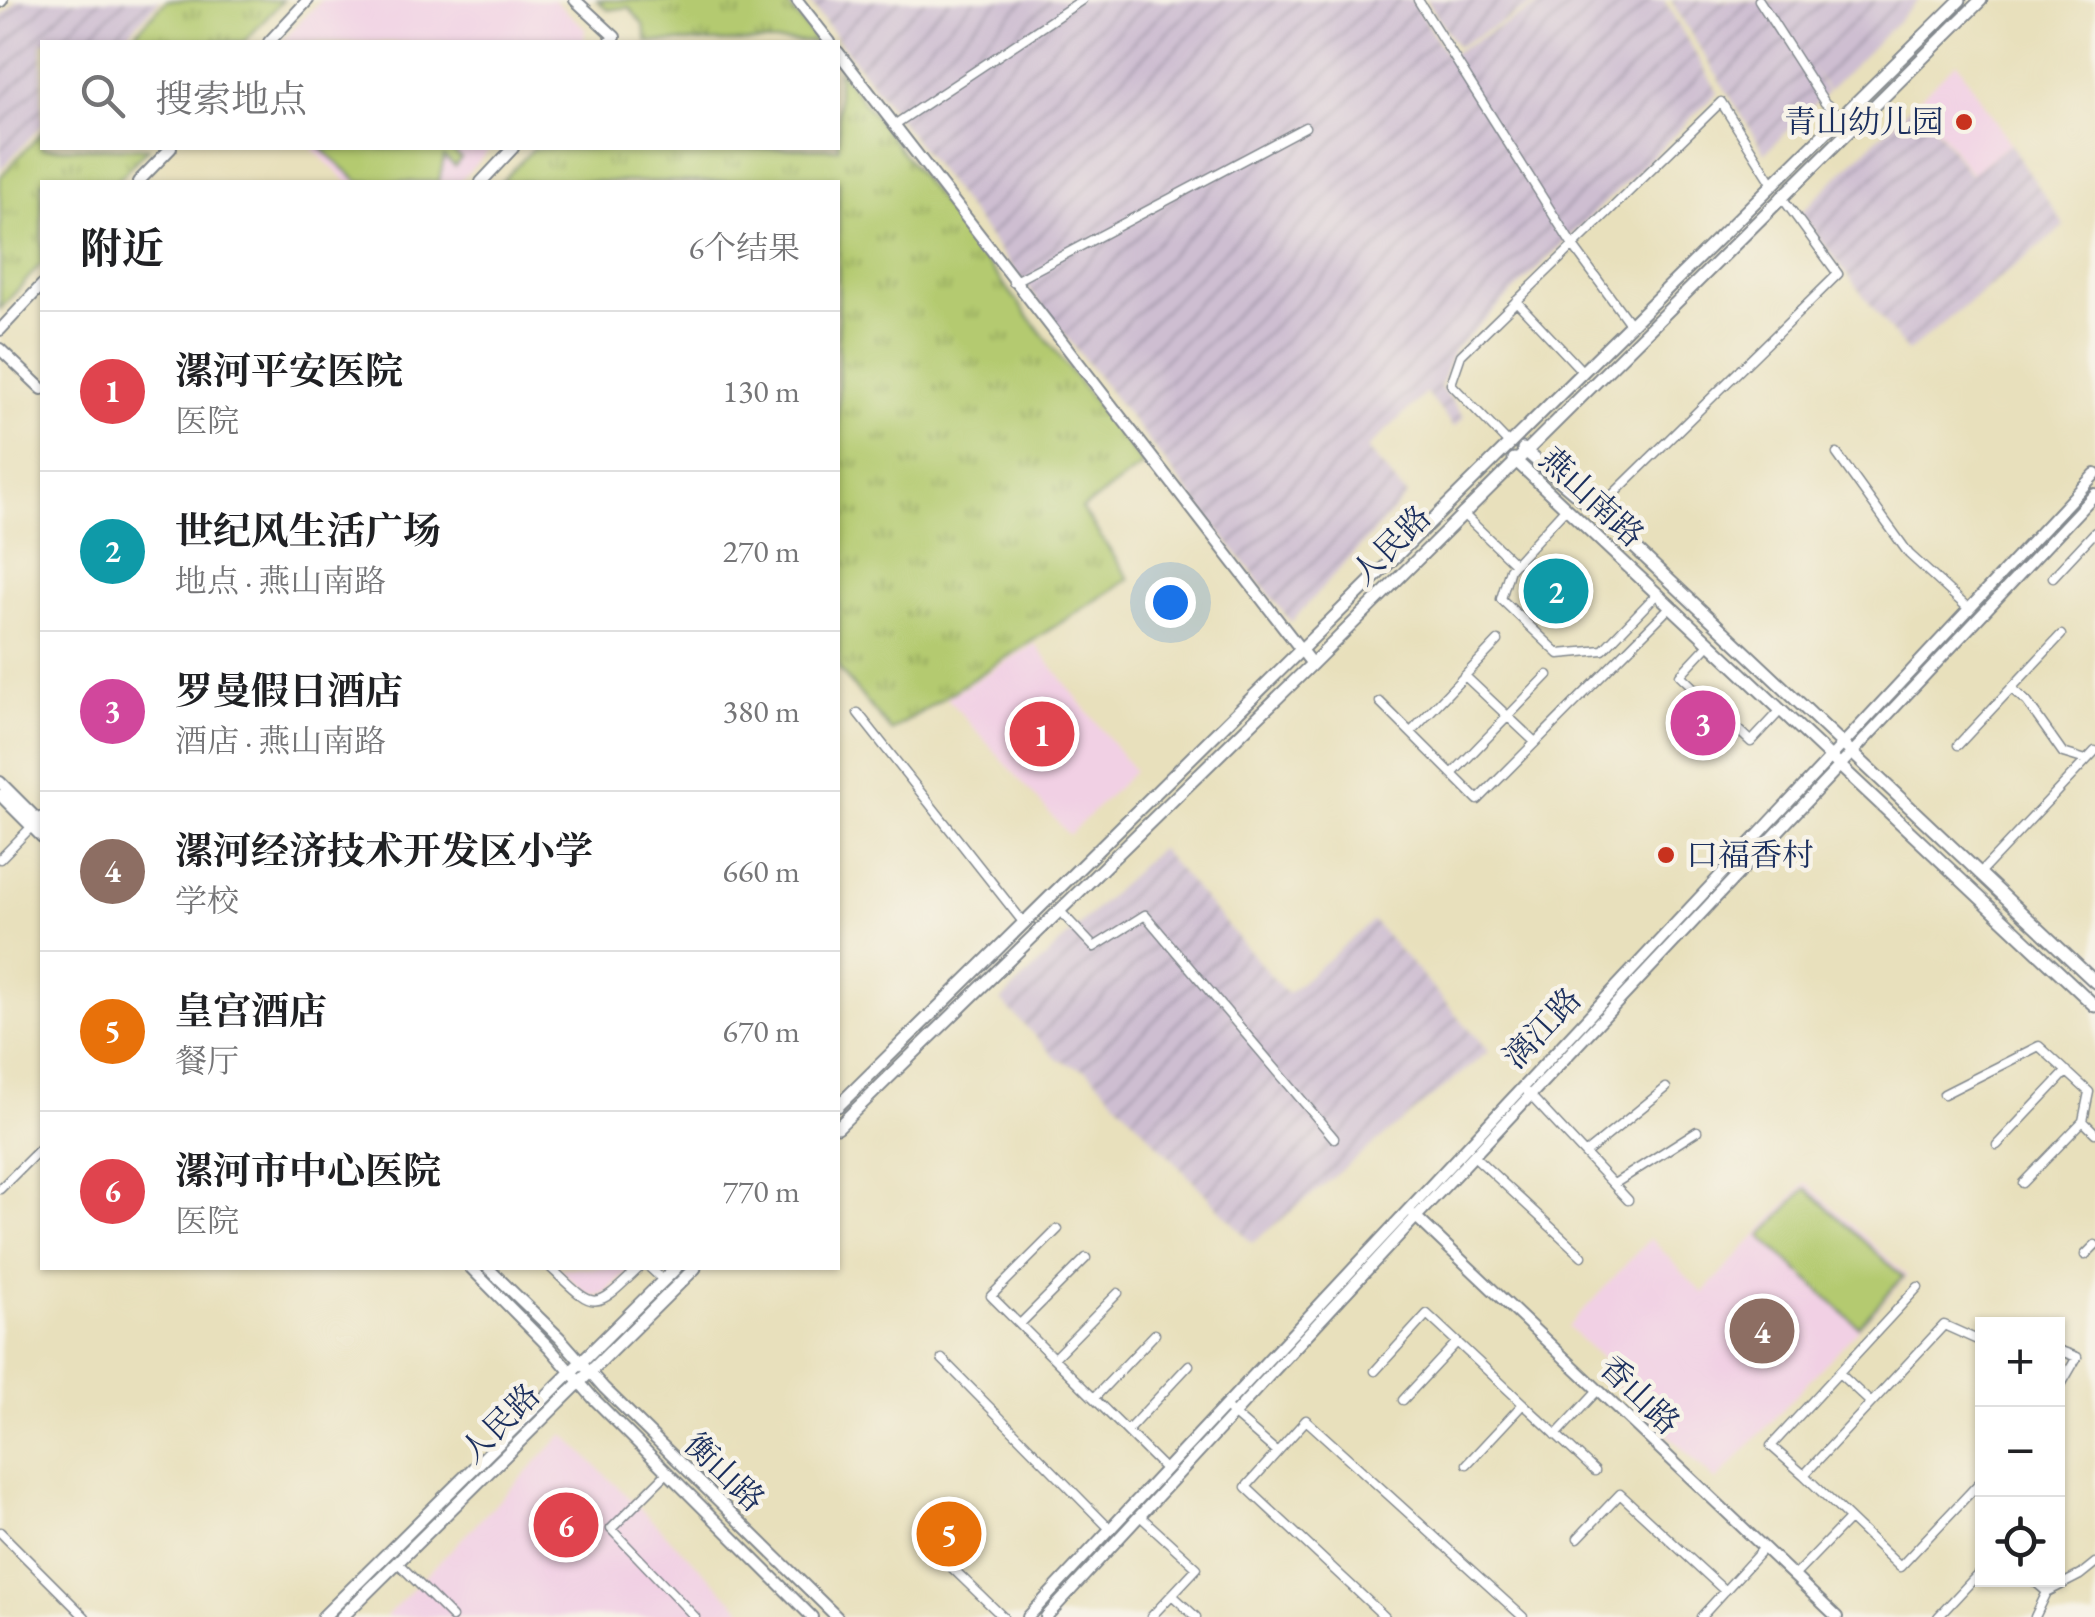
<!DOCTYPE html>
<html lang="zh">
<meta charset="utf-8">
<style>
body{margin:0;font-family:"EB Garamond","Noto Serif SC",serif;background:#f2f2f2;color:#202124}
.controls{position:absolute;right:30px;bottom:30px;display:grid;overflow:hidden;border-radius:0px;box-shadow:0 2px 8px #0004}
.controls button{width:90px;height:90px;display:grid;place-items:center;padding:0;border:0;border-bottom:2px solid #e0e0e0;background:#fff;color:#202124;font:50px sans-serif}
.you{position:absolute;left:1170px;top:602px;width:35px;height:35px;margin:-25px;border:8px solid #fff;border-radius:50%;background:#1a73e8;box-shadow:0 0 0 15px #1a73e833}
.badge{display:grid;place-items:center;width:65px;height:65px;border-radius:50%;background:#ea580c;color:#fff;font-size:32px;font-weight:700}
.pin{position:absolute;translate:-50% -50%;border:5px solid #fff;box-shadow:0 2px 10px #0006}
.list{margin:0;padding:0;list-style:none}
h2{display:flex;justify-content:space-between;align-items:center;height:130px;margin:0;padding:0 40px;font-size:42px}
h2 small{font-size:32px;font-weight:400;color:#757577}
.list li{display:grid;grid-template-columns:65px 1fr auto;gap:30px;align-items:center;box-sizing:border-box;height:160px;padding:0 40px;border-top:2px solid #e0e0e0}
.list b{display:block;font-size:38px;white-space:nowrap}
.list p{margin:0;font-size:32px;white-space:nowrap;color:#757577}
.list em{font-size:32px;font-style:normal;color:#757577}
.icon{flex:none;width:55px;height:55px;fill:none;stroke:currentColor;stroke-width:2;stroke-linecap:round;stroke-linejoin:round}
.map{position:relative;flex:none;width:2095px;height:1617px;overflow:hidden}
.search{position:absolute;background:#fff;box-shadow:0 2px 8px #0004;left:40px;top:40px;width:800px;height:110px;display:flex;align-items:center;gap:25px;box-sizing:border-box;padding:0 35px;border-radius:0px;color:#757577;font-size:38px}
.panel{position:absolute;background:#fff;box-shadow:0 2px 8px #0004;left:40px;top:180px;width:800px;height:1090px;border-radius:0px}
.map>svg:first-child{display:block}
.built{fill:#f1d0e4}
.industrial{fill:url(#industrial-furrows)}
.grass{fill:url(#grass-tufts);stroke:#687c66;stroke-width:2.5}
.garden{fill:#b4ca6f;stroke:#687c66;stroke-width:2.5}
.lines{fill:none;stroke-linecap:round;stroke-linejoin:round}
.minor-casing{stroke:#82888d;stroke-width:11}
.tertiary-casing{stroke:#82888d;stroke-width:14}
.secondary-casing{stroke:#82888d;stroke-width:15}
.minor{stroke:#fff;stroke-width:8}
.tertiary{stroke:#fff;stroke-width:10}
.secondary{stroke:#fff;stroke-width:11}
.poi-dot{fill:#c8321e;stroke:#f7f3e8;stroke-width:4}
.labels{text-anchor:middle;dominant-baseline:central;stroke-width:9;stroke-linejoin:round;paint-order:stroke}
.poi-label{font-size:32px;fill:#1b2f5e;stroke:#f7f3e8;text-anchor:end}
.street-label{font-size:32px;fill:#1b2f5e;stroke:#f7f3e8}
</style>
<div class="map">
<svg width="2095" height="1617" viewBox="0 0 2095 1617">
<defs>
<pattern id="industrial-furrows" width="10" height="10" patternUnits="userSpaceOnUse" patternTransform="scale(2.5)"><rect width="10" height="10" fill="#cebed1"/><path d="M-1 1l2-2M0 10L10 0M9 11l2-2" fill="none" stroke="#a69bad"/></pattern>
<pattern id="grass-tufts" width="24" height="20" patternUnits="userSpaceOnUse" patternTransform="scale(2.5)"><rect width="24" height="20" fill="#b4ca6f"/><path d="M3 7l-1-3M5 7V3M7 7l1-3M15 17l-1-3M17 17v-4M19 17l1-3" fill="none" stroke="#92a45e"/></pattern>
</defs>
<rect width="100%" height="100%" fill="#f7f3e8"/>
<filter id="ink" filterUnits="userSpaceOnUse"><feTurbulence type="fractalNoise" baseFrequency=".01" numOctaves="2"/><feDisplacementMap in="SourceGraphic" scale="20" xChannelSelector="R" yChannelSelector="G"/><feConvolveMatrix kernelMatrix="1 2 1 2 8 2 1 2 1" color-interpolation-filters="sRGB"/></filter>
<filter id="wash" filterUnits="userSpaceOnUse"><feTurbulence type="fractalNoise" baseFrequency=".0048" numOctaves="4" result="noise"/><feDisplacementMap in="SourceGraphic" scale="40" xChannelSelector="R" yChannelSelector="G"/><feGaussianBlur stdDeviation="2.25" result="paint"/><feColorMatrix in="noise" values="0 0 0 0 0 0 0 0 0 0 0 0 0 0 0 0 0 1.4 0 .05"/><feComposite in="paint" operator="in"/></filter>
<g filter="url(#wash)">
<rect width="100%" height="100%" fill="#e8e0bc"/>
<path class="built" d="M 321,0 L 554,0 L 585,28 L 584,42 L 281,42 Z
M 1957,62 L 2010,143 L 1971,174 L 1917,100 Z
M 311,148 L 491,148 L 459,182 L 348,182 Z
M 1035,644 L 1134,771 L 1069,835 L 947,698 Z
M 1806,1182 L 1907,1276 L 1716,1481 L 1617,1386 L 1622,1378 L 1568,1327 L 1650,1238 L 1703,1293 Z
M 559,1268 L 631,1268 L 605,1294 L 594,1296 L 584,1292 Z
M 564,1434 L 750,1617 L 385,1617 Z"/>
<path class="industrial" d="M 18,0 L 160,0 L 120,42 L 42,42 L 42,125 L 0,170 L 0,18 Z
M 808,0 L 1412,0 L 1447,56 L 1548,0 L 1664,0 L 1718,92 L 1455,349 L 1440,386 L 1464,417 L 1454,427 L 1426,393 L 1367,449 L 1407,496 L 1291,622 L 1017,274 Z
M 1427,0 L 1542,0 L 1457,47 Z
M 1670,0 L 1770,1 L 1919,0 L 1828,91 L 1811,66 L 1827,92 L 1765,153 Z
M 1916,101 L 1970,175 L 2010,144 L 2065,226 L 1907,352 L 1800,213 Z
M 1159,848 L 1287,994 L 1373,921 L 1489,1051 L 1252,1243 L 1088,1071 L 1058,1060 L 1001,1001 Z"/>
<path class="grass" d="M 167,0 L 283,0 L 244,42 L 127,42 Z
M 597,0 L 784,0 L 817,42 L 647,42 L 644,26 L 629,7 L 608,10 Z
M 838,69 L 1143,465 L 1082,509 L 1129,579 L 891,731 L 838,668 L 838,182 L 501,182 L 534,148 L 838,148 Z
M 42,132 L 42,148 L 148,148 L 116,182 L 42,182 L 42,263 L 0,309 L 0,177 Z"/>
<path class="garden" d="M 321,148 L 450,148 L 461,158 L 455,166 L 444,157 L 439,182 L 359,182 Z
M 1806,1188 L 1903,1277 L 1858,1326 L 1761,1236 Z"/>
</g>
<g filter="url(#ink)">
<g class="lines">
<defs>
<path id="minor" d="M 1418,0 L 1573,246 L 1630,324
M 1759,0 L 1825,103 L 1841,116
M 894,125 L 1082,0
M 1013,282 L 1305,127
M 1516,301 L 1582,371
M 1510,445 L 1451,384 L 1461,355 L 1721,102 L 1773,184
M 1837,454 L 1909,554 L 1969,609
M 1565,509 L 1510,569 L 1501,599 L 1559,654 L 1603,650 L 1657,594
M 1596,511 L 1838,274 L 1781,196
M 1462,513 L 1515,564
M 2053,577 L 2095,532
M 1710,643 L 1680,675 L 1751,742 L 1781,710
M 1465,676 L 1535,742
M 2011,688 L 2027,702 L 2063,753 L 2086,760
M 1380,702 L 1478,800 L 1670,607
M 858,713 L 1023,922
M 1411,732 L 1498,641
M 1958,745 L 2061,635
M 1452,774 L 1548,675
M 0,859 L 42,816
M 1979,874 L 2095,751
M 1059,910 L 1094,947 L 1145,915 L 1334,1138
M 1528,1093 L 1628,1200
M 1944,1094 L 2039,1046 L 2089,1092 L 2083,1121 L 2095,1133
M 1997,1145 L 2067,1071
M 1586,1153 L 1666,1088
M 1474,1156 L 1582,1256
M 2023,1183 L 2083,1121
M 1614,1184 L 1697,1131
M 0,1189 L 42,1147
M 1058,1229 L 991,1296 L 1166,1470
M 2085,1255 L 2095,1245
M 551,1268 C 596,1311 593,1312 639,1268
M 650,1268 L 663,1280
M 1020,1324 L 1086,1258
M 1982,1342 L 1944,1325 L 1804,1475 L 1900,1567 L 1982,1480
M 2058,1350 L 2077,1357 L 2058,1390
M 1054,1358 L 1118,1293
M 942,1359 L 1110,1529
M 1375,1371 L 1427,1314 L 1595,1471
M 1839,1373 L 1871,1403
M 1094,1398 L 1155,1334
M 1403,1400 L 1457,1342
M 1225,1407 L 1277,1452
M 1127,1431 L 1189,1365
M 1556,1435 L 1598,1390
M 1467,1464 L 1523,1404
M 667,1473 L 611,1529 L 695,1617
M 1804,1475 L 1771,1446 L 1918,1287
M 1140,1516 L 1197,1568 L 1151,1617
M 0,1532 L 85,1617
M 1578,1538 L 1620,1494 L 1725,1591
M 944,1560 L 1003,1617
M 398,1563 L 452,1617
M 1794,1576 L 1849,1519
M 2033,1580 L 2047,1592 L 2080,1575 L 2095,1563
M 1172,1595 L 1196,1617
M 1385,1617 L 1246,1487 L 1306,1420 L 1523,1617
M 1701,1617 L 1764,1548
M 1938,1617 L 1982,1570
M 2035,1617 L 2047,1592"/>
<path id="tertiary" d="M 575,0 L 615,37 L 610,42
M 797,0 L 830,42
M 0,2 L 2,0
M 269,42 L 308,0
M 838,52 L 1312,664
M 138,182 L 171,148
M 481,182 L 513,148
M 0,330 L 42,285
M 0,349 L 42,389
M 0,782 L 42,824
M 0,795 L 42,837
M 1414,1215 L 1837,1617
M 471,1268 L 549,1347 L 593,1398 L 812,1617
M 488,1268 L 560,1338 L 604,1388 L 837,1617
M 1028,1617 L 2095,474
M 1046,1617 L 1416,1217 L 2095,494"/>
<path id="secondary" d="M 1523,449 L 1596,511 L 2095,982
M 1514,459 L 2095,1006
M 838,1106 L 1960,0
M 838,1127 L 1312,664 L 1981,0
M 323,1617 L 676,1268
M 342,1617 L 695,1268"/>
</defs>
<use href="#minor" class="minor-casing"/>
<use href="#tertiary" class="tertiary-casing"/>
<use href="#secondary" class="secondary-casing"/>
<use href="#minor" class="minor"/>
<use href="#tertiary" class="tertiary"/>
<use href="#secondary" class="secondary"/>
</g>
</g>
<g class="poi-dot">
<circle cx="1964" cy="122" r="10"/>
<circle cx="1666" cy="855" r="10"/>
</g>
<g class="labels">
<g class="poi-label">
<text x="1944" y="122">青山幼儿园</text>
<text x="1686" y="855" text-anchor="start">口福香村</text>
</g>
<g class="street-label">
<text transform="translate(1592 497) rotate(43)">燕山南路</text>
<text transform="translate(1391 545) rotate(-45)">人民路</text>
<text transform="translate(1542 1028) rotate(-47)">漓江路</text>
<text transform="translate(1640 1395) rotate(44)">香山路</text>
<text transform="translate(500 1423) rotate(-45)">人民路</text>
<text transform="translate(725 1472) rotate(44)">衡山路</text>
</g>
</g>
</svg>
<div class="controls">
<button>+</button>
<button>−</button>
<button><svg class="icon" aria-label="locate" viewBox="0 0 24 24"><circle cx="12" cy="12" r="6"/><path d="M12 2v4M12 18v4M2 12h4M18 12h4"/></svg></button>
</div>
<div class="you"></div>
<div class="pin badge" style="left:1042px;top:734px;background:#e0444e">1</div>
<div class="pin badge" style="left:1556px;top:591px;background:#0f9aa8">2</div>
<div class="pin badge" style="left:1703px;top:723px;background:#d1479c">3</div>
<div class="pin badge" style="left:1762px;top:1331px;background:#8d6e63">4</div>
<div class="pin badge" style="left:949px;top:1534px;background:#e8710a">5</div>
<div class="pin badge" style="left:566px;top:1525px;background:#e0444e">6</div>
<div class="search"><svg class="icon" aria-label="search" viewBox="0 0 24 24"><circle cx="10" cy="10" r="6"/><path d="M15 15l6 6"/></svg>搜索地点</div>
<section class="panel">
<h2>附近<small>6个结果</small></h2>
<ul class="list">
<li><span class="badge" style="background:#e0444e">1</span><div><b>漯河平安医院</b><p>医院</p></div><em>130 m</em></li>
<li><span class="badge" style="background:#0f9aa8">2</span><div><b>世纪风生活广场</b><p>地点 · 燕山南路</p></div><em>270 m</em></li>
<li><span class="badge" style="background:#d1479c">3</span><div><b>罗曼假日酒店</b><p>酒店 · 燕山南路</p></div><em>380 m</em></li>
<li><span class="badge" style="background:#8d6e63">4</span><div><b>漯河经济技术开发区小学</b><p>学校</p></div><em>660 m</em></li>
<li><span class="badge" style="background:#e8710a">5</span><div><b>皇宫酒店</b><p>餐厅</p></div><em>670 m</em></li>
<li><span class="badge" style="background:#e0444e">6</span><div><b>漯河市中心医院</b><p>医院</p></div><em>770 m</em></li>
</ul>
</section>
</div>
